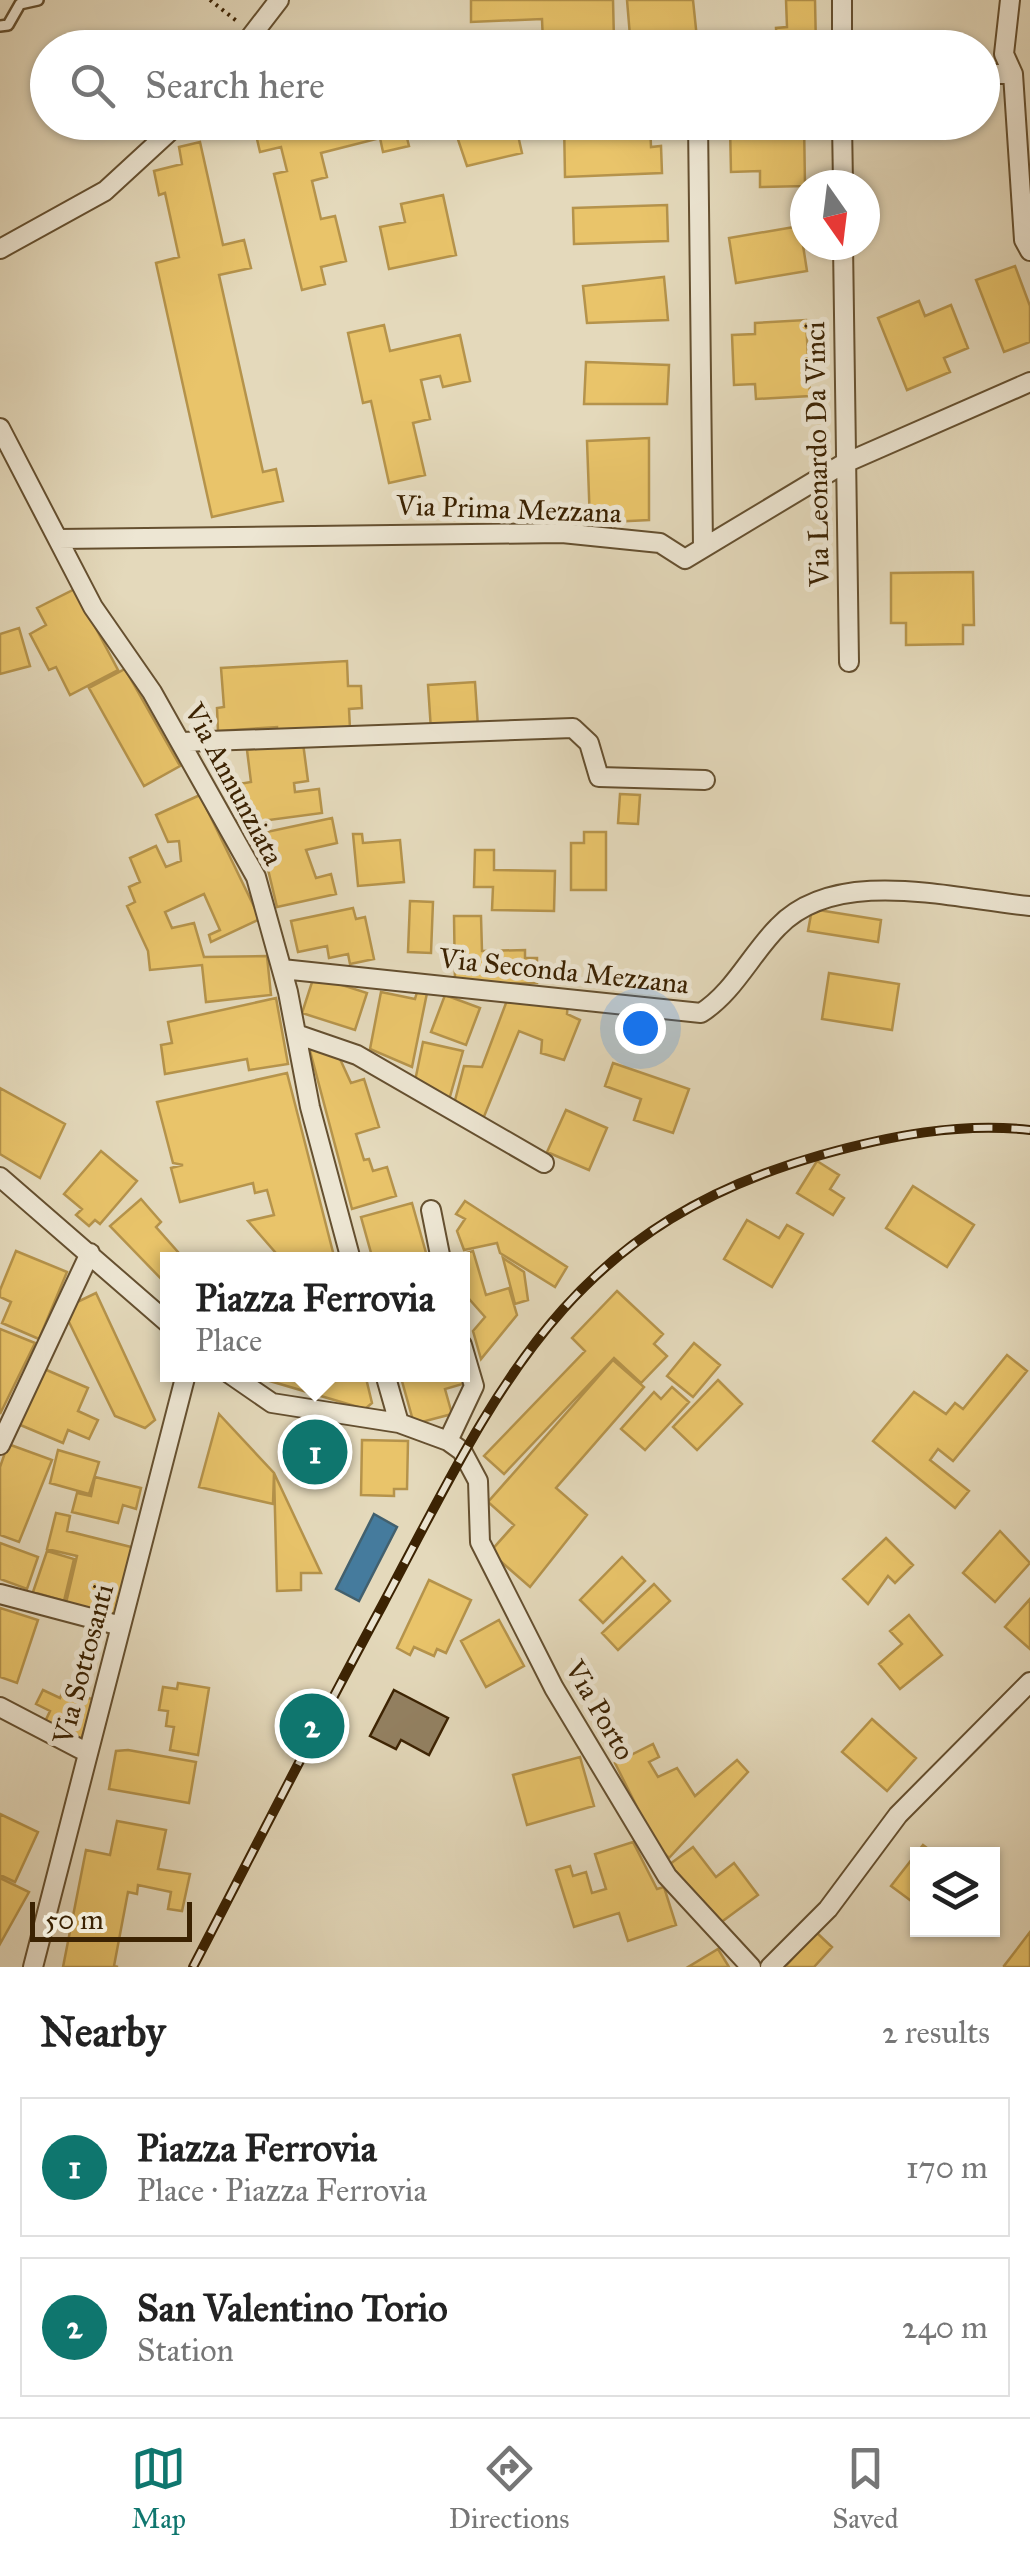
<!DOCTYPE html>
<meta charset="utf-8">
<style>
body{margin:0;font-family:"IM FELL Great Primer",serif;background:#f2f2f2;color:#222}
.controls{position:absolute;right:30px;bottom:30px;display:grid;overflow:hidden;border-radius:0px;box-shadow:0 2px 8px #0004}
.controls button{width:90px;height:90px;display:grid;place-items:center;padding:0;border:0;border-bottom:2px solid #e0e0e0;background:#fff;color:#222;font:50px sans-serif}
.compass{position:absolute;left:790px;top:170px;width:90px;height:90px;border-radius:50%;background:#fff;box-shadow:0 2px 8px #0004;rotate:166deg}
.scale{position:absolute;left:30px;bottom:25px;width:162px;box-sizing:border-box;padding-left:10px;border:5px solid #3b2202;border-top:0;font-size:28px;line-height:35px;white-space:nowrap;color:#3b2202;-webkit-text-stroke:8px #ede6d3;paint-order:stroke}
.you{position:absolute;left:640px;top:1028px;width:35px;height:35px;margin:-25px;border:8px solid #fff;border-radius:50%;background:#1a73e8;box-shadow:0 0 0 15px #1a73e833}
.badge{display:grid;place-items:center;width:65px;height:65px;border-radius:50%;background:#0f766e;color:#fff;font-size:32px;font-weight:700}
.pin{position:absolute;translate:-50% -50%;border:5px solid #fff;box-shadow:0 2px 10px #0006}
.popup{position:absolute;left:160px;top:1252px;width:310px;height:130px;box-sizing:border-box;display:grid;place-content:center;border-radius:0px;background:#fff;filter:drop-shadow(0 2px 8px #0005);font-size:32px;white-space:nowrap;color:#767676}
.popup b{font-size:38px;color:#222}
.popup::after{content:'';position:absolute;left:50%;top:100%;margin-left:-20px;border:20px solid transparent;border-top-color:#fff}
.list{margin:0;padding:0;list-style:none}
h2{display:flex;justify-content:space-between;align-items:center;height:130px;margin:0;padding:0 40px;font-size:42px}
h2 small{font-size:32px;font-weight:400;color:#767676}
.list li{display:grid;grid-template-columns:65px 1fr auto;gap:30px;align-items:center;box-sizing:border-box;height:140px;margin:0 20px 20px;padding:0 20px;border:2px solid #e0e0e0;border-radius:0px}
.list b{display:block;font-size:38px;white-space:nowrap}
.list p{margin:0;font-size:32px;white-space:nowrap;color:#767676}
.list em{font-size:32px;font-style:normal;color:#767676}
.icon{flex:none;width:55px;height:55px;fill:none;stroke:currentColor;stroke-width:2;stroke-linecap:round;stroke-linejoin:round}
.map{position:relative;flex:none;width:1030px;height:1967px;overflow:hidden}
.search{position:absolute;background:#fff;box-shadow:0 2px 8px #0004;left:30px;right:30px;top:30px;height:110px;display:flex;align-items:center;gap:25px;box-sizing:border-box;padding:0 35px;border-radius:55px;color:#767676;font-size:38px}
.sheet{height:450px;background:#fff}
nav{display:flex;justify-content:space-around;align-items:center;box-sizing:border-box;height:140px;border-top:2px solid #e0e0e0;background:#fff;font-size:28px;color:#767676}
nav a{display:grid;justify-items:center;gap:5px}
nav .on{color:#0f766e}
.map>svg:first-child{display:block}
.homes{fill:#e9c46a;stroke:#b5934b;stroke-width:2.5}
.public{fill:#457b9d;stroke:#42606e;stroke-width:2.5}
.building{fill:#938162;stroke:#3b2202;stroke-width:2.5}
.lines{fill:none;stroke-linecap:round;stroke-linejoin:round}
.lane-casing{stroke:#655030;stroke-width:14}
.street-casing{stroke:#655030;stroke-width:22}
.path{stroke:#3b2202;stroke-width:4;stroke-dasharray:2.5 5;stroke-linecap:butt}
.lane{stroke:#ede6d3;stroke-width:9}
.street{stroke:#ede6d3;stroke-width:18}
.rail-casing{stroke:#3b2202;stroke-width:10}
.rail{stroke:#ede6d3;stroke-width:6;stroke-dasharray:19;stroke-linecap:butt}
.labels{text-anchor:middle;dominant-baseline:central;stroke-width:10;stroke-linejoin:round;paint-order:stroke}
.street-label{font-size:28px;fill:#3b2202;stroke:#ede6d3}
</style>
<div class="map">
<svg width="1030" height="1967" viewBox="0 0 1030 1967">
<rect width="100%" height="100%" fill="#e4d9bb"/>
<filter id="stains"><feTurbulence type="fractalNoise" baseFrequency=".002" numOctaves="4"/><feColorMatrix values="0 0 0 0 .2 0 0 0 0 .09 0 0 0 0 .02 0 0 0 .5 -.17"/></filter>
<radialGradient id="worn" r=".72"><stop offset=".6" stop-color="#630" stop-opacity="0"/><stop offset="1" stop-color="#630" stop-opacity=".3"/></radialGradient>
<path class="homes" d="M 471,0 L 613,0 L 614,41 L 543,43 L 542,19 L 471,22 Z
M 627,0 L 693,0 L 698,48 L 631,48 Z
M 786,0 L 815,0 L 816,48 L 777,48 L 776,28 L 787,27 Z
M 253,122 L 420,122 L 405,130 L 409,146 L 383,152 L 380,138 L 321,153 L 327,177 L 312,181 L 321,219 L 335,216 L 346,261 L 321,267 L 325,284 L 302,290 L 274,174 L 287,171 L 281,147 L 260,152 Z
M 452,122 L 515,122 L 522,153 L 467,166 Z
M 564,122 L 650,122 L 651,147 L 661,146 L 662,173 L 565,177 Z
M 758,122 L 804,122 L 805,186 L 760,187 L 760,171 L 731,172 L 730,126 Z
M 200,142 L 223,245 L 244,240 L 251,268 L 219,275 L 263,472 L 276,469 L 283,501 L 212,517 L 156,263 L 179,257 L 165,193 L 159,195 L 154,171 L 182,164 L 179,147 Z
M 443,195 L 456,255 L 389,269 L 380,227 L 405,222 L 401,204 Z
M 667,205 L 668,241 L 574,244 L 573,208 Z
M 800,226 L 807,271 L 736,283 L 729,238 Z
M 1015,266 L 1030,306 L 1030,342 L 1004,352 L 976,280 Z
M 664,277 L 668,320 L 587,323 L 583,286 Z
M 919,301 L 925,316 L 951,305 L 968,348 L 944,358 L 950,372 L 907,390 L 878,318 Z
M 806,320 L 810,396 L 756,399 L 755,384 L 734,385 L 732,335 L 755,334 L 755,323 Z
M 384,325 L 390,351 L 460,335 L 470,381 L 443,387 L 440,376 L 421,380 L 430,419 L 413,423 L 425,475 L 389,483 L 371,401 L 363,403 L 348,333 Z
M 586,362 L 669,365 L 667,404 L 584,404 Z
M 649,438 L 649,520 L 590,523 L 587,441 Z
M 973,572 L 974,625 L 963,625 L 963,644 L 906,645 L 906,623 L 891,623 L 891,573 Z
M 75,589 L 118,670 L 70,695 L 56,667 L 49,670 L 30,634 L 46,625 L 37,608 Z
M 19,628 L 30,666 L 0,674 L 0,634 Z
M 347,661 L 348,686 L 361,686 L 362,708 L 349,709 L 350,729 L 277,733 L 277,727 L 218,731 L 217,708 L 224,707 L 221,668 Z
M 125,669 L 180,766 L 144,786 L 89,688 Z
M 475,682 L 478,727 L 431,730 L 428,685 Z
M 303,743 L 308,781 L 294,783 L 295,792 L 319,789 L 322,813 L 238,824 L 233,785 L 251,782 L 247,750 Z
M 620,794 L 640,795 L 638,824 L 618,823 Z
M 200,795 L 260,919 L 211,942 L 209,935 L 220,930 L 204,894 L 165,912 L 172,928 L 194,923 L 204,957 L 267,956 L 271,995 L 206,1002 L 202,965 L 150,970 L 148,951 L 127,906 L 135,902 L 129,887 L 140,882 L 130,858 L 156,846 L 166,867 L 181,861 L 179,841 L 168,842 L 156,815 Z
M 332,818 L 337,843 L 306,850 L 316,878 L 331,874 L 336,894 L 277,907 L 265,857 L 258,858 L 253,835 Z
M 584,832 L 606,832 L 606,890 L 571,890 L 571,843 L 584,843 Z
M 353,834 L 362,834 L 363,843 L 400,840 L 404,882 L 358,886 Z
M 475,850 L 494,850 L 494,870 L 555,871 L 554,911 L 492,910 L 493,887 L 474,887 Z
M 410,901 L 433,902 L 431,953 L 408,952 Z
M 353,908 L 356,919 L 365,917 L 374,959 L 350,964 L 348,954 L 329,958 L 327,946 L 298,952 L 291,921 Z
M 812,909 L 881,920 L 878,942 L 808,931 Z
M 454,916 L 481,916 L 482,951 L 525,950 L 525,958 L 537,958 L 537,983 L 455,984 Z
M 829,973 L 899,984 L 892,1030 L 822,1019 Z
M 314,976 L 367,993 L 355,1030 L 302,1013 Z
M 381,992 L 415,999 L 417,992 L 427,993 L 412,1067 L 370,1049 Z
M 445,995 L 480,1008 L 466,1045 L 431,1032 Z
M 509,995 L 568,1001 L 567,1014 L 580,1020 L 564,1060 L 541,1053 L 542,1040 L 519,1031 L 483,1119 L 453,1108 L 464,1066 L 482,1067 Z
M 276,998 L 288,1064 L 249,1070 L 247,1059 L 165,1074 L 161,1045 L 172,1043 L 168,1022 Z
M 423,1042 L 463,1051 L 449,1100 L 415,1081 Z
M 309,1047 L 340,1059 L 351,1083 L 364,1079 L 379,1127 L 356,1134 L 364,1160 L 369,1159 L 373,1171 L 387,1167 L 396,1196 L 352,1209 Z
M 613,1063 L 689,1089 L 673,1133 L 634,1120 L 641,1099 L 605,1086 Z
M 287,1073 L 335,1260 L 282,1260 L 248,1221 L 274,1215 L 267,1190 L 255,1193 L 253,1183 L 180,1202 L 171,1168 L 183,1165 L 173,1163 L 157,1102 Z
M 0,1088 L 65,1124 L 40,1178 L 0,1154 Z
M 566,1110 L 607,1128 L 589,1170 L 547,1152 Z
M 101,1151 L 137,1181 L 100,1224 L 95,1220 L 89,1226 L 76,1215 L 82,1209 L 64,1194 Z
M 817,1161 L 839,1175 L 830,1189 L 844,1198 L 833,1215 L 797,1193 Z
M 913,1186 L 974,1225 L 947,1267 L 886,1228 Z
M 141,1199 L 161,1222 L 156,1227 L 185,1260 L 168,1260 L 168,1286 L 110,1226 Z
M 465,1201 L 567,1267 L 555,1287 L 500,1253 L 497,1243 L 464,1250 L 457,1231 L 465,1219 L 456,1214 Z
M 412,1203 L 428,1260 L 373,1260 L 361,1217 Z
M 747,1220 L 779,1238 L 787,1225 L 803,1234 L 772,1287 L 724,1259 Z
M 16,1251 L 67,1272 L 39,1339 L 2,1323 L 11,1302 L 0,1297 L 0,1290 Z
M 473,1251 L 486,1295 L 509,1288 L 517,1315 L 481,1359 L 473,1331 L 485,1317 L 463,1292 L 462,1260 L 453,1257 Z
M 503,1258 L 524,1272 L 528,1300 L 515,1304 Z
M 617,1291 L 663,1334 L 654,1344 L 667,1356 L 641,1383 L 614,1358 L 504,1474 L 484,1456 L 585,1351 L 572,1338 Z
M 96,1293 L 155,1420 L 145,1428 L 115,1416 L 67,1318 L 71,1305 Z
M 0,1329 L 35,1343 L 0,1414 Z
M 694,1343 L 720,1365 L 693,1397 L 667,1376 Z
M 1007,1355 L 1027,1371 L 953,1461 L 938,1449 L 930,1460 L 969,1491 L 955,1508 L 873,1441 L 914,1392 L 946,1414 L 955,1403 L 963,1409 Z
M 613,1360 L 644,1387 L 556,1488 L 587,1515 L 530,1587 L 490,1552 L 514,1525 L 488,1502 Z
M 42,1368 L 88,1388 L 78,1411 L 98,1420 L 89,1439 L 68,1430 L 63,1443 L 18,1424 Z
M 246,1374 L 365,1374 L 372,1403 L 365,1409 Z
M 400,1374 L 462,1374 L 466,1383 L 445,1389 L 452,1414 L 414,1424 Z
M 718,1380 L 742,1404 L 697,1450 L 673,1427 Z
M 672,1387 L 689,1402 L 645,1450 L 621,1429 L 654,1392 L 661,1399 Z
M 219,1414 L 274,1473 L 273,1504 L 199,1487 Z
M 362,1440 L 408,1441 L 407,1489 L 394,1489 L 394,1496 L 361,1495 Z
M 8,1444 L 52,1460 L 19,1542 L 0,1535 L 0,1467 Z
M 58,1450 L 99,1462 L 89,1494 L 50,1483 Z
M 274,1473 L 321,1573 L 301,1573 L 301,1590 L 277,1591 Z
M 95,1477 L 141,1488 L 136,1509 L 123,1505 L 118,1523 L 72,1512 L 77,1493 L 91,1496 Z
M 56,1513 L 70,1516 L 67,1531 L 135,1548 L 114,1615 L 66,1603 L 77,1556 L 47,1549 Z
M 1000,1531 L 1030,1563 L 995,1602 L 963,1573 Z
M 886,1538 L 913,1565 L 895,1583 L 888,1576 L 868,1604 L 843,1579 Z
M 0,1543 L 38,1557 L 27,1589 L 0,1579 Z
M 47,1551 L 74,1559 L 64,1601 L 33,1592 Z
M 622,1557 L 645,1581 L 603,1623 L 580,1600 Z
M 429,1580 L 471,1600 L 446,1653 L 437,1649 L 434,1656 L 414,1647 L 410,1655 L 397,1648 Z
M 654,1584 L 670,1601 L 618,1650 L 602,1633 Z
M 1030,1599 L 1030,1649 L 1005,1627 Z
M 0,1608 L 38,1620 L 17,1683 L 0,1677 Z
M 909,1615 L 942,1655 L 900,1689 L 879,1664 L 902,1644 L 890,1631 Z
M 499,1620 L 524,1666 L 486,1687 L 461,1641 Z
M 178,1683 L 209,1688 L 198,1755 L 170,1750 L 174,1727 L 166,1726 L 168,1711 L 159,1710 L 163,1687 L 177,1689 Z
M 64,1688 L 94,1700 L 80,1743 L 43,1726 L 50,1711 L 36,1704 L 43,1690 L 60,1698 Z
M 872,1719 L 916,1758 L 887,1791 L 842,1752 Z
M 653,1744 L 659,1757 L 649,1762 L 658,1777 L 677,1768 L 695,1796 L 737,1760 L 748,1772 L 669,1858 L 656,1845 L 615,1763 Z
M 128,1750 L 196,1762 L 189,1803 L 109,1789 L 116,1751 Z
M 580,1757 L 594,1806 L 527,1825 L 513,1775 Z
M 0,1814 L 38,1832 L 15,1882 L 0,1875 Z
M 117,1821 L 166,1830 L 158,1869 L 190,1874 L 182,1911 L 168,1909 L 171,1892 L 138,1885 L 137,1894 L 128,1892 L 114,1966 L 118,1967 L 63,1967 L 86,1850 L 110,1855 Z
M 633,1842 L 657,1889 L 664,1887 L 676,1925 L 628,1941 L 619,1913 L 574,1927 L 556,1870 L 570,1866 L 573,1876 L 586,1872 L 592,1893 L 606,1889 L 595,1854 Z
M 923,1845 L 935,1854 L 918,1854 L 918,1906 L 891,1886 Z
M 693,1847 L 716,1877 L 734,1863 L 758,1895 L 716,1926 L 670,1864 Z
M 0,1878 L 29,1892 L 0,1944 Z
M 816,1932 L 832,1947 L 814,1967 L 785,1967 Z
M 1030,1932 L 1030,1967 L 1005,1967 L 1004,1966 Z
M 718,1949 L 729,1967 L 688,1967 Z"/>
<path class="public" d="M 374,1514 L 397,1527 L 359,1601 L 336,1589 Z"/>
<path class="building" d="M 394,1690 L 448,1718 L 429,1755 L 401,1740 L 396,1749 L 370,1736 Z"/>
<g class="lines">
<defs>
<path id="lane" d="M 0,26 L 8,25 L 20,4 L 38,0"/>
<path id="street" d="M 842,0 L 842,48
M 1010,0 L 1004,54 L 1013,74 L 1024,240 L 1030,251
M 242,48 L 279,0
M 982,74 L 1013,74
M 698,122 L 703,547
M 842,122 L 843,185
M 843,245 L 849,662
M 0,249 L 105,191 L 180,122
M 0,428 L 93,607 L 152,692 L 256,877 L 288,992 L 310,1107 L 351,1260
M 58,539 L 562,533 L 660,543 L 685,559 L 843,464 L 1030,382
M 182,742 L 573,728 L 589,743 L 599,777 L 705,780
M 282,969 L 701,1013 C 734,992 751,954 778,927 C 837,865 953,899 1030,906
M 296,1034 L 357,1055 L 544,1163
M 0,1177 L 168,1323
M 431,1210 L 441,1260
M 230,1374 L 272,1403 L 399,1423 L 448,1441 L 462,1451 L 478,1481 L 480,1542 L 554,1688 L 667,1876 L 751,1967
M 385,1374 L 399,1423
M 448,1441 L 474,1386 L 462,1345
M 0,1445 L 90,1253
M 0,1594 L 121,1626
M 0,1707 L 88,1753
M 33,1967 L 186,1374
M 770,1967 L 828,1909 L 898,1815 L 1030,1682"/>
</defs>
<use href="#lane" class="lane-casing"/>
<use href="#street" class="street-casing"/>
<path class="path" d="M 210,0 L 238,22"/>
<use href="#lane" class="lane"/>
<use href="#street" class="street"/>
<defs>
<path id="rail" d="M 193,1967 C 256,1846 318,1724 383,1604 C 498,1388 565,1227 821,1155 C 889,1136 959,1122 1030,1130"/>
</defs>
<use href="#rail" class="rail-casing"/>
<use href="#rail" class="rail"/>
</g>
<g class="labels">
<g class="street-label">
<text transform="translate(817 454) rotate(-91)">Via Leonardo Da Vinci</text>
<text transform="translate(509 509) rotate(2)">Via Prima Mezzana</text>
<text transform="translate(234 784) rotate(62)">Via Annunziata</text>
<text transform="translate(564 971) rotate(6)">Via Seconda Mezzana</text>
<text transform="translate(83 1664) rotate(-75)">Via Sottosanti</text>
<text transform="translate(600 1710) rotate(60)">Via Porto</text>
</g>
</g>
<rect width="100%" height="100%" filter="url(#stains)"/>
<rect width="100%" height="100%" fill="url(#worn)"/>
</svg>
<div class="controls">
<button><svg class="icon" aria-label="layers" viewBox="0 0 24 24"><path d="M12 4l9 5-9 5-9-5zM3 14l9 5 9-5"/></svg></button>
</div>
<svg class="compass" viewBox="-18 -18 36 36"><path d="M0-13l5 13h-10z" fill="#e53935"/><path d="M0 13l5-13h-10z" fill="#767676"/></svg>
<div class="scale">50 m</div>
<div class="you"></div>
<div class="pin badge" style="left:315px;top:1452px">1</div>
<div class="popup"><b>Piazza Ferrovia</b>Place</div>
<div class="pin badge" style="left:312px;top:1726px">2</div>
<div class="search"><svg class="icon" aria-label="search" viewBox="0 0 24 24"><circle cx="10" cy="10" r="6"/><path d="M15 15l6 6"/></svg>Search here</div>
</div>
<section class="sheet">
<h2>Nearby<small>2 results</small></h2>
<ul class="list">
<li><span class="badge">1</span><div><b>Piazza Ferrovia</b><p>Place · Piazza Ferrovia</p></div><em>170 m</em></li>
<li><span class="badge">2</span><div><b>San Valentino Torio</b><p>Station</p></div><em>240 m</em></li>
</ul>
</section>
<nav>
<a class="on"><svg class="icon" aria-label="map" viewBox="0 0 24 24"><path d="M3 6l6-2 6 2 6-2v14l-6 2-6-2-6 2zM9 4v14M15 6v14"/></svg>Map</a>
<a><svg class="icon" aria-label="directions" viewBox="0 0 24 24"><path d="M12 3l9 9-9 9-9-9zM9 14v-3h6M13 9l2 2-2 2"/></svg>Directions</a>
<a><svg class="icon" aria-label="saved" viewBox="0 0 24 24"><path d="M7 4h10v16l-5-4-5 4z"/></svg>Saved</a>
</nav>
